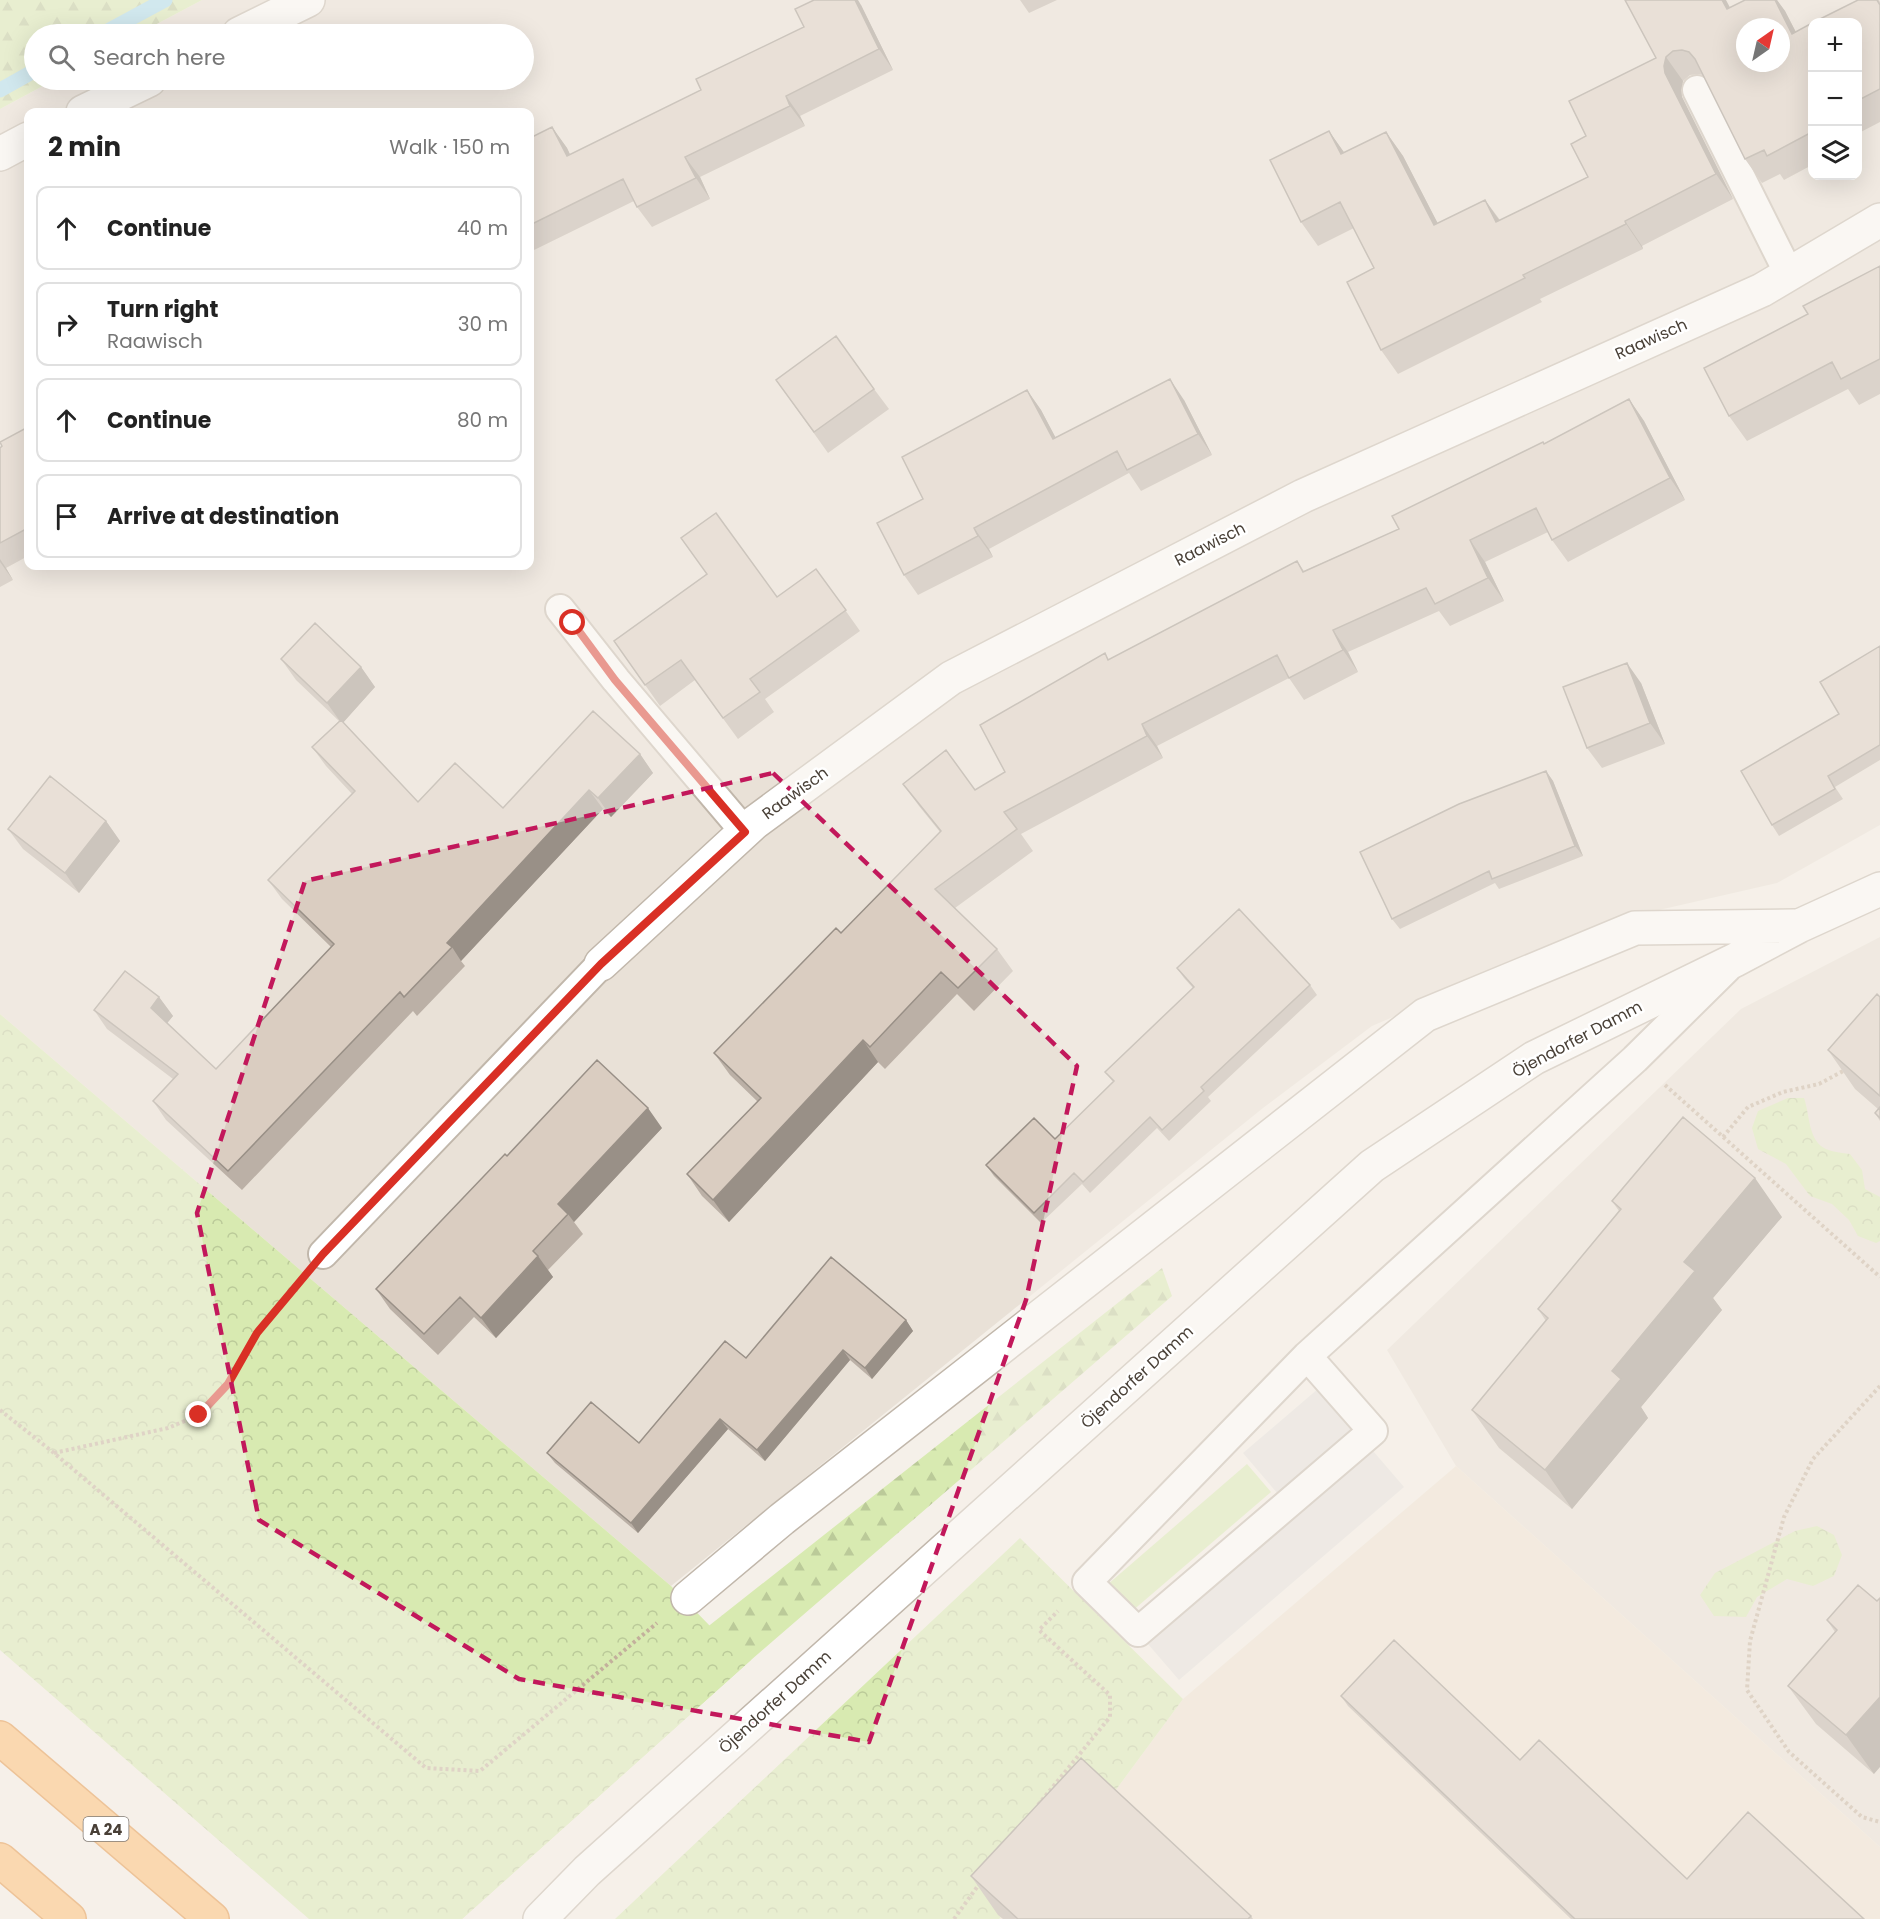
<!DOCTYPE html>
<meta charset="utf-8">
<style>
body{margin:0;font-family:Poppins,sans-serif;background:#f6f6f6;color:#222}
.controls{position:absolute;right:18px;top:18px;display:grid;overflow:hidden;border-radius:12px;box-shadow:0 6px 24px #0002}
.controls button{width:54px;height:54px;display:grid;place-items:center;padding:0;border:0;border-bottom:2px solid #e0e0e0;background:#fff;color:#222;font:30px sans-serif}
.compass{position:absolute;left:1736px;top:18px;width:54px;height:54px;border-radius:50%;background:#fff;box-shadow:0 6px 24px #0002;rotate:34deg}
.stop{position:absolute;width:18px;height:18px;margin:-14px;border:4px solid #d93025;border-radius:50%;background:#fff}
.stop.end{background:#d93025;border-color:#fff;box-shadow:0 2px 6px #0008}
.list{margin:0;padding:0;list-style:none}
h2{display:flex;justify-content:space-between;align-items:center;height:78px;margin:0;padding:0 24px;font-size:26px}
h2 small{font-size:20px;font-weight:400;color:#767676}
.list li{display:grid;grid-template-columns:39px 1fr auto;gap:18px;align-items:center;box-sizing:border-box;height:84px;margin:0 12px 12px;padding:0 12px;border:2px solid #e0e0e0;border-radius:12px}
.list b{display:block;font-size:22px;white-space:nowrap}
.list p{margin:0;font-size:20px;white-space:nowrap;color:#767676}
.list em{font-size:20px;font-style:normal;color:#767676}
.icon{flex:none;width:33px;height:33px;fill:none;stroke:currentColor;stroke-width:2;stroke-linecap:round;stroke-linejoin:round}
.map{position:relative;flex:none;width:1880px;height:1919px;overflow:hidden}
.search{position:absolute;background:#fff;box-shadow:0 6px 24px #0002;left:24px;top:24px;width:510px;height:66px;display:flex;align-items:center;gap:15px;box-sizing:border-box;padding:0 21px;border-radius:33px;color:#767676;font-size:22px}
.panel{position:absolute;background:#fff;box-shadow:0 6px 24px #0002;left:24px;top:108px;width:510px;height:462px;border-radius:12px}
.map>svg:first-child{display:block}
.residential{fill:#e9e1d7;fill-rule:evenodd}
.education{fill:#efe3d3}
.green{fill:#d8eab1}
.forest{fill:url(#forest-firs)}
.park{fill:url(#park-crowns)}
.parking{fill:#e4e1de}
.lines{fill:none;stroke-linecap:round;stroke-linejoin:round}
.stream{stroke:#a5ddf3;stroke-width:15}
.lane-casing{stroke:#c1b7ab;stroke-width:32}
.street-casing{stroke:#c1b7ab;stroke-width:36}
.highway-casing{stroke:#e38c36;stroke-width:36}
.path{stroke:#c3b09c;stroke-width:4;stroke-dasharray:3 3;stroke-linecap:butt}
.lane{stroke:#fff;stroke-width:28}
.street{stroke:#fff;stroke-width:33}
.highway{stroke:#ffba6b;stroke-width:33}
.wall{fill:#bbb0a6}
.shaded-wall{fill:#999087}
.building{fill:#dacdc1;stroke:#999087;stroke-width:1.5;fill-rule:evenodd}
.route{stroke:#d93025;stroke-width:8}
.marked{fill:none;stroke:#c2185b;stroke-width:4.5;stroke-dasharray:12 8;stroke-linejoin:round}
.labels{text-anchor:middle;dominant-baseline:central;stroke-width:5;stroke-linejoin:round;paint-order:stroke}
.shield{fill:#fff;stroke:#807973;stroke-width:1.5}
.shield-label{font-size:15px;font-weight:bold;fill:#494037}
.street-label{font-size:16px;fill:#494037;stroke:#fff}
</style>
<div class="map">
<svg width="1880" height="1919" viewBox="0 0 1880 1919">
<defs>
<pattern id="forest-firs" width="22" height="20" patternUnits="userSpaceOnUse" patternTransform="scale(1.5)"><rect width="22" height="20" fill="#d8eab1"/><path d="M5 1l3.5 6h-7zM16 11l3.5 6h-7z" fill="#bbca99"/></pattern>
<pattern id="park-crowns" width="20" height="18" patternUnits="userSpaceOnUse" patternTransform="scale(1.5)"><rect width="20" height="18" fill="#d8eab1"/><path d="M2 6a3 3 0 1 1 6 0M12 15a3 3 0 1 1 6 0" fill="none" stroke="#bbca99"/></pattern>
</defs>
<rect width="100%" height="100%" fill="#f5f0e9"/>
<path class="residential" d="M 202,0 L 1880,0 L 1880,825 L 1777,883 L 1624,918 L 1372,1026 L 1263,1108 L 671,1586 L 0,1014 L 0,109 L 54,80 L 524,80 L 524,34 L 138,34 ZM 1812,22 L 1858,22 L 1858,176 L 1812,176 ZM 1745,27 L 1781,27 L 1781,63 L 1745,63 ZM 28,112 L 530,112 L 530,566 L 28,566 Z
M 1880,937 L 1880,1847 L 1456,1466 L 1387,1350 L 1741,1009 Z"/>
<path class="education" d="M 1456,1466 L 1880,1847 L 1880,1919 L 999,1919 L 1104,1806 L 1183,1699 Z"/>
<path class="green" d="M 1247,1464 L 1271,1492 L 1131,1612 L 1107,1585 Z"/>
<path class="forest" d="M 0,0 L 202,0 L 138,34 L 34,34 L 34,80 L 54,80 L 0,109 Z
M 1162,1268 L 1172,1296 L 751,1660 L 462,1919 L 0,1431 L 496,1794 Z"/>
<path class="park" d="M 0,1014 L 671,1586 L 710,1626 L 751,1660 L 462,1919 L 309,1919 L 0,1650 Z
M 1788,1098 L 1804,1098 C 1810,1115 1808,1141 1826,1149 C 1833,1152 1842,1153 1850,1154 L 1862,1170 L 1865,1189 L 1880,1197 L 1880,1241 L 1876,1243 L 1858,1236 L 1849,1220 L 1832,1204 L 1810,1196 L 1786,1164 L 1758,1149 L 1752,1128 L 1758,1111 Z
M 1817,1526 L 1834,1535 L 1842,1555 L 1834,1576 L 1813,1586 L 1787,1579 L 1757,1597 L 1746,1617 L 1714,1616 L 1700,1595 L 1715,1573 L 1795,1531 Z
M 1020,1538 L 1183,1699 L 1104,1806 L 999,1919 L 615,1919 Z"/>
<path class="parking" d="M 1319,1388 L 1404,1487 L 1179,1680 L 1129,1622 L 1278,1494 L 1243,1453 Z"/>
<g class="lines">
<path class="stream" d="M 102,34 L 165,0
M 0,90 L 34,71"/>
<defs>
<path id="lane" d="M 1697,90 L 1789,274
M 560,609 L 616,680 L 745,832
M 323,1254 L 601,964
M 1307,1356 L 1373,1431 L 1138,1632 L 1087,1582 L 1307,1356 L 1635,1059 L 1727,968"/>
<path id="street" d="M 239,34 L 308,0
M 83,112 L 149,80
M 0,154 L 28,139
M 601,964 L 754,823 L 951,678 L 1303,496 L 1762,290 L 1880,220
M 688,1598 L 782,1519 L 1425,1015 L 1635,928 L 1794,926
M 540,1919 L 587,1871 L 1372,1166 L 1534,1058 L 1735,960 L 1799,926 L 1880,889"/>
<path id="highway" d="M 0,1738 L 212,1919
M 0,1860 L 69,1919"/>
</defs>
<use href="#lane" class="lane-casing"/>
<use href="#street" class="street-casing"/>
<use href="#highway" class="highway-casing"/>
<path class="path" d="M 1665,1085 L 1880,1277
M 1723,1137 L 1748,1107 L 1783,1092 L 1819,1084 L 1845,1070
M 1880,1386 L 1813,1459 L 1784,1517 L 1750,1641 L 1747,1690 L 1789,1752 L 1862,1817 L 1880,1822
M 0,1410 L 54,1453 L 426,1768 L 480,1771 L 657,1623
M 54,1453 L 168,1428 L 199,1415 L 228,1385 L 257,1333 L 298,1285
M 1038,1805 L 1110,1717 L 1110,1695 L 1039,1630 L 1058,1611
M 954,1919 L 980,1883"/>
<use href="#lane" class="lane"/>
<use href="#street" class="street"/>
<use href="#highway" class="highway"/>
</g>
<path class="wall" d="M 1020,0 L 1057,0 L 1029,13 Z
M 1745,0 L 1777,0 L 1785,11 L 1796,32 L 1812,23 L 1812,165 L 1784,180 L 1780,174 L 1762,183 L 1745,159 L 1703,75 L 1699,74 L 1690,75 L 1683,81 L 1681,90 L 1682,97 L 1733,199 L 1642,246 L 1643,249 L 1540,299 L 1542,302 L 1398,374 L 1381,350 L 1374,268 L 1354,228 L 1318,246 L 1301,222 L 1329,131 L 1344,153 L 1386,132 L 1403,156 L 1438,224 L 1485,200 L 1500,220 L 1588,177 L 1586,136 L 1656,58 L 1730,8 Z
M 1858,0 L 1879,0 L 1880,2 L 1880,122 L 1857,134 Z
M 861,5 L 893,70 L 800,116 L 805,126 L 700,177 L 710,199 L 652,227 L 637,207 L 634,201 L 530,252 L 530,138 L 552,127 L 567,148 L 570,155 L 701,90 Z
M 1880,266 L 1880,394 L 1859,405 L 1848,389 L 1747,441 L 1729,416 L 1808,314 Z
M 776,380 L 874,389 L 889,409 L 828,453 Z
M 1027,390 L 1041,410 L 1055,437 L 1184,400 L 1212,455 L 1141,491 L 1129,473 L 989,549 L 993,557 L 918,595 L 904,575 L 923,499 Z
M 1629,399 L 1644,421 L 1685,500 L 1568,562 L 1552,540 L 1548,532 L 1485,562 L 1504,601 L 1450,626 L 1439,611 L 1348,652 L 1358,672 L 1304,700 L 1289,678 L 1157,746 L 1163,758 L 1021,834 L 1033,851 L 955,908 L 997,949 L 1013,971 L 974,1011 L 957,994 L 885,1069 L 878,1062 L 729,1222 L 702,1196 L 687,1174 L 758,1102 L 730,1075 L 714,1053 L 841,933 L 940,832 L 919,806 L 903,784 L 975,790 L 1005,772 L 1105,653 L 1109,660 L 1297,561 L 1304,571 L 1399,529 L 1544,444 Z
M 28,427 L 28,556 L 6,568 L 13,580 L 0,587 L 0,448 Z
M 816,569 L 860,631 L 765,699 L 774,712 L 738,739 L 695,680 L 660,706 L 614,641 L 777,597 Z
M 1880,646 L 1880,760 L 1835,787 L 1843,799 L 1779,836 L 1772,825 Z
M 281,659 L 361,667 L 375,687 L 343,722 L 418,802 L 503,808 L 640,754 L 653,773 L 611,817 L 603,809 L 461,961 L 465,966 L 417,1016 L 413,1011 L 242,1190 L 166,1120 L 153,1101 L 173,1079 L 107,1029 L 94,1010 L 159,997 L 173,1016 L 167,1023 L 216,1069 L 331,947 L 282,899 L 268,880 L 352,794 L 326,766 L 312,747 L 339,721 L 296,680 Z
M 1641,683 L 1665,744 L 1602,768 L 1587,748 Z
M 1546,771 L 1553,781 L 1583,856 L 1499,889 L 1495,883 L 1400,929 L 1392,919 Z
M 106,821 L 120,841 L 79,893 L 23,849 L 8,829 Z
M 1177,968 L 1310,985 L 1317,995 L 1208,1097 L 1211,1101 L 1169,1141 L 1157,1128 L 1090,1193 L 1082,1184 L 1041,1223 L 994,1176 L 986,1165 L 1055,1139 L 1113,1082 L 1105,1072 L 1193,988 L 1184,978 Z
M 1880,997 L 1880,1121 L 1875,1113 L 1878,1109 L 1855,1089 L 1828,1050 Z
M 662,1128 L 574,1222 L 583,1234 L 548,1270 L 553,1277 L 496,1338 L 474,1317 L 438,1355 L 390,1309 L 376,1289 L 507,1156 Z
M 1612,1201 L 1782,1217 L 1713,1298 L 1722,1310 L 1641,1407 L 1648,1418 L 1572,1509 L 1499,1448 L 1472,1410 L 1546,1321 L 1538,1309 L 1619,1211 Z
M 906,1320 L 913,1331 L 872,1379 L 850,1360 L 765,1461 L 728,1429 L 638,1533 L 555,1463 L 547,1453 L 639,1443 L 746,1358 Z
M 1877,1601 L 1874,1774 L 1816,1724 L 1788,1686 L 1835,1632 L 1827,1620 Z
M 1341,1696 L 1520,1760 L 1687,1879 L 1864,1919 L 1571,1919 L 1348,1706 Z
M 971,1876 L 1251,1916 L 1253,1919 L 1003,1919 L 998,1915 Z"/>
<path class="shaded-wall" d="M 855,0 L 858,0 L 861,5 L 893,70 L 879,49 Z
M 1722,0 L 1726,0 L 1744,34 L 1727,9 Z
M 1775,0 L 1777,0 L 1785,11 L 1809,58 L 1792,34 Z
M 1666,57 L 1683,81 L 1681,90 L 1682,97 L 1733,199 L 1716,174 L 1665,73 L 1664,66 Z
M 786,96 L 800,116 L 805,126 L 790,106 Z
M 552,127 L 567,148 L 581,177 L 567,156 Z
M 1329,131 L 1346,155 L 1341,154 Z
M 1386,132 L 1403,156 L 1451,249 L 1434,225 Z
M 685,157 L 700,177 L 710,199 L 696,178 Z
M 1485,200 L 1502,224 L 1496,222 Z
M 1625,221 L 1642,246 L 1643,249 L 1626,224 Z
M 1170,379 L 1184,400 L 1212,455 L 1198,434 Z
M 1027,390 L 1041,410 L 1067,459 L 1053,439 Z
M 1629,399 L 1644,421 L 1685,500 L 1670,478 Z
M 974,528 L 989,549 L 993,557 L 978,536 Z
M 1470,540 L 1485,562 L 1504,601 L 1488,578 Z
M 0,559 L 6,568 L 13,580 L 0,562 Z
M 1333,630 L 1348,652 L 1358,672 L 1343,650 Z
M 1627,663 L 1641,683 L 1665,744 L 1650,723 Z
M 361,667 L 375,687 L 342,724 L 327,703 Z
M 1142,724 L 1157,746 L 1163,758 L 1147,736 Z
M 640,754 L 653,773 L 611,817 L 598,798 Z
M 1546,771 L 1553,781 L 1583,856 L 1575,846 Z
M 589,790 L 603,809 L 461,961 L 452,947 L 447,943 Z
M 106,821 L 120,841 L 79,893 L 65,873 Z
M 159,997 L 173,1016 L 164,1027 L 151,1008 Z
M 863,1040 L 878,1062 L 729,1222 L 713,1200 Z
M 648,1108 L 662,1128 L 574,1222 L 568,1214 L 558,1204 Z
M 1755,1178 L 1782,1217 L 1713,1298 L 1722,1310 L 1641,1407 L 1648,1418 L 1572,1509 L 1545,1470 L 1684,1262 Z
M 538,1256 L 553,1277 L 496,1338 L 481,1318 Z
M 906,1320 L 913,1331 L 872,1379 L 865,1368 Z
M 843,1350 L 850,1360 L 765,1461 L 757,1450 Z
M 720,1419 L 728,1429 L 638,1533 L 631,1523 Z
M 1880,1697 L 1880,1767 L 1874,1774 L 1846,1735 Z"/>
<path class="building" d="M 814,0 L 855,0 L 879,49 L 786,96 L 790,106 L 685,157 L 696,178 L 637,207 L 623,179 L 530,225 L 530,138 L 552,127 L 567,156 L 701,90 L 696,79 L 804,27 L 795,9 Z
M 1625,0 L 1722,0 L 1727,9 L 1745,0 L 1775,0 L 1792,34 L 1812,23 L 1812,132 L 1767,156 L 1764,150 L 1745,159 L 1695,59 L 1689,52 L 1682,50 L 1673,51 L 1666,57 L 1664,66 L 1665,73 L 1716,174 L 1625,221 L 1626,224 L 1523,275 L 1525,278 L 1381,350 L 1347,282 L 1374,268 L 1340,202 L 1301,222 L 1270,160 L 1329,131 L 1341,154 L 1386,132 L 1434,225 L 1485,200 L 1496,222 L 1588,177 L 1571,144 L 1586,136 L 1569,101 L 1656,58 ZM 1745,27 L 1781,27 L 1781,63 L 1745,63 Z
M 1858,0 L 1877,0 L 1880,5 L 1880,89 L 1857,101 L 1857,22 L 1814,22 Z
M 1880,266 L 1880,359 L 1841,379 L 1832,362 L 1729,416 L 1704,368 L 1808,314 L 1803,306 Z
M 836,336 L 874,389 L 814,432 L 776,380 Z
M 1170,379 L 1198,434 L 1127,470 L 1117,451 L 974,528 L 978,536 L 904,575 L 877,523 L 923,499 L 902,457 L 1027,390 L 1053,439 Z
M 1629,399 L 1670,478 L 1552,540 L 1536,508 L 1470,540 L 1488,578 L 1435,604 L 1426,588 L 1333,630 L 1343,650 L 1289,678 L 1277,655 L 1142,724 L 1147,736 L 1004,812 L 1017,829 L 935,889 L 997,949 L 958,988 L 941,972 L 870,1047 L 863,1040 L 713,1200 L 687,1174 L 761,1098 L 714,1053 L 836,928 L 841,933 L 941,831 L 903,784 L 946,750 L 975,790 L 1005,772 L 980,725 L 1105,653 L 1108,660 L 1297,561 L 1303,572 L 1399,529 L 1392,516 L 1543,442 L 1544,444 Z
M 28,427 L 28,528 L 0,543 L 0,448 L 2,446 L 0,442 Z
M 716,513 L 777,597 L 816,569 L 846,610 L 750,679 L 760,692 L 723,718 L 681,660 L 645,685 L 614,641 L 707,574 L 681,538 Z
M 315,623 L 361,667 L 327,703 L 281,659 Z
M 1880,646 L 1880,745 L 1828,776 L 1835,789 L 1772,825 L 1741,771 L 1839,714 L 1820,682 Z
M 1627,663 L 1650,723 L 1587,748 L 1563,687 Z
M 593,711 L 640,754 L 598,798 L 589,790 L 447,943 L 452,947 L 404,997 L 400,992 L 228,1171 L 153,1101 L 178,1074 L 94,1010 L 125,971 L 159,997 L 151,1008 L 216,1069 L 334,944 L 268,880 L 355,791 L 312,747 L 341,720 L 418,802 L 455,763 L 503,808 Z
M 1546,771 L 1575,846 L 1492,879 L 1489,871 L 1392,919 L 1360,852 L 1459,804 Z
M 50,776 L 106,821 L 65,873 L 8,829 Z
M 1239,909 L 1310,985 L 1201,1087 L 1204,1091 L 1162,1130 L 1150,1117 L 1083,1182 L 1074,1173 L 1034,1213 L 986,1165 L 1034,1118 L 1055,1139 L 1114,1081 L 1105,1072 L 1194,987 L 1177,968 Z
M 1877,994 L 1880,997 L 1880,1096 L 1828,1050 Z
M 597,1060 L 648,1108 L 558,1204 L 568,1214 L 533,1251 L 538,1256 L 481,1318 L 460,1297 L 424,1334 L 376,1289 L 505,1154 L 507,1156 Z
M 1880,1107 L 1880,1118 L 1875,1113 Z
M 1683,1117 L 1755,1178 L 1684,1262 L 1695,1271 L 1612,1371 L 1621,1379 L 1545,1470 L 1472,1410 L 1548,1318 L 1538,1309 L 1621,1209 L 1612,1201 Z
M 831,1257 L 906,1320 L 865,1368 L 843,1350 L 757,1450 L 720,1419 L 631,1523 L 547,1453 L 591,1402 L 639,1443 L 725,1341 L 746,1358 Z
M 1858,1585 L 1877,1601 L 1880,1598 L 1880,1697 L 1846,1735 L 1788,1686 L 1837,1630 L 1827,1620 Z
M 1394,1640 L 1520,1760 L 1539,1740 L 1687,1879 L 1748,1812 L 1864,1919 L 1575,1919 L 1341,1696 Z
M 1081,1758 L 1251,1916 L 1248,1919 L 1018,1919 L 971,1876 Z"/>
<g class="lines">
<path class="route" d="M 199,1415 L 228,1384 L 257,1333 L 323,1254 L 601,964 L 745,832 L 615,680 L 573,623"/>
</g>
<path d="M0 0H1880V1919H0ZM 773,773 L 1077,1066 L 1026,1300 L 869,1742 L 519,1679 L 259,1520 L 197,1213 L 305,881 Z" fill="#f5f0e9" fill-opacity=".55" fill-rule="evenodd"/>
<path class="marked" d="M 773,773 L 1077,1066 L 1026,1300 L 869,1742 L 519,1679 L 259,1520 L 197,1213 L 305,881 Z"/>
<g class="labels">
<rect class="shield" x="83.5" y="1817" width="45" height="24" rx="4.5"/>
<g class="shield-label">
<text x="106" y="1829">A 24</text>
</g>
<g class="street-label">
<text transform="translate(1651 339) rotate(-24)">Raawisch</text>
<text transform="translate(1210 544) rotate(-27)">Raawisch</text>
<text transform="translate(795 793) rotate(-36)">Raawisch</text>
<text transform="translate(1577 1039) rotate(-28)">Öjendorfer Damm</text>
<text transform="translate(1137 1377) rotate(-42)">Öjendorfer Damm</text>
<text transform="translate(775 1702) rotate(-42)">Öjendorfer Damm</text>
</g>
</g>
</svg>
<div class="controls">
<button>+</button>
<button>−</button>
<button><svg class="icon" aria-label="layers" viewBox="0 0 24 24"><path d="M12 4l9 5-9 5-9-5zM3 14l9 5 9-5"/></svg></button>
</div>
<svg class="compass" viewBox="-18 -18 36 36"><path d="M0-13l5 13h-10z" fill="#e53935"/><path d="M0 13l5-13h-10z" fill="#767676"/></svg>
<div class="stop" style="left:573px;top:623px"></div>
<div class="stop end" style="left:199px;top:1415px"></div>
<div class="search"><svg class="icon" aria-label="search" viewBox="0 0 24 24"><circle cx="10" cy="10" r="6"/><path d="M15 15l6 6"/></svg>Search here</div>
<section class="panel">
<h2>2 min<small>Walk · 150 m</small></h2>
<ul class="list">
<li><svg class="icon" aria-label="ahead" viewBox="0 0 24 24"><path d="M12 20V5M6 11l6-6 6 6"/></svg><div><b>Continue</b></div><em>40 m</em></li>
<li><svg class="icon" aria-label="right" viewBox="0 0 24 24"><path d="M7 20v-9h11M14 6l5 5-5 5"/></svg><div><b>Turn right</b><p>Raawisch</p></div><em>30 m</em></li>
<li><svg class="icon" aria-label="ahead" viewBox="0 0 24 24"><path d="M12 20V5M6 11l6-6 6 6"/></svg><div><b>Continue</b></div><em>80 m</em></li>
<li><svg class="icon" aria-label="arrive" viewBox="0 0 24 24"><path d="M6 21V4h12l-3 4 3 4H6"/></svg><div><b>Arrive at destination</b></div></li>
</ul>
</section>
</div>
